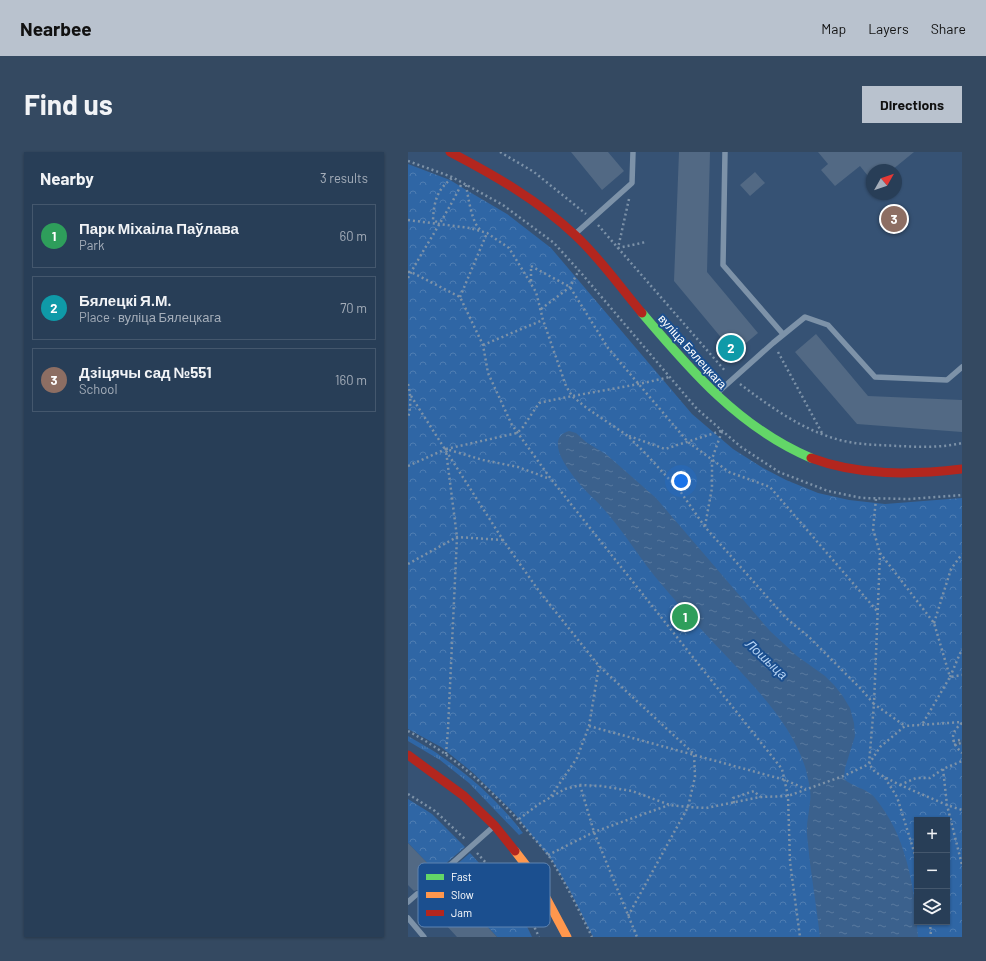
<!DOCTYPE html>
<meta charset="utf-8">
<style>
body{margin:0;font-family:Barlow,sans-serif;background:#344961;color:#f1f3f6}
.controls{position:absolute;right:12px;bottom:12px;display:grid;overflow:hidden;border-radius:0px;box-shadow:0 1px 3px #0004}
.controls button{width:36px;height:36px;display:grid;place-items:center;padding:0;border:0;border-bottom:1px solid #44576d;background:#283e57;color:#f1f3f6;font:20px sans-serif}
.compass{position:absolute;left:458px;top:12px;width:36px;height:36px;border-radius:50%;background:#283e57;box-shadow:0 1px 3px #0004;rotate:50deg}
.you{position:absolute;left:273px;top:329px;width:14px;height:14px;margin:-10px;border:3px solid #fff;border-radius:50%;background:#1a73e8;box-shadow:0 0 0 6px #1a73e833}
.badge{display:grid;place-items:center;width:26px;height:26px;border-radius:50%;background:#b9c2ce;color:#fff;font-size:13px;font-weight:700}
.pin{position:absolute;translate:-50% -50%;border:2px solid #fff;box-shadow:0 1px 4px #0006}
.list{margin:0;padding:0;list-style:none}
h2{display:flex;justify-content:space-between;align-items:center;height:52px;margin:0;padding:0 16px;font-size:17px}
h2 small{font-size:13px;font-weight:400;color:#a5aeba}
.list li{display:grid;grid-template-columns:26px 1fr auto;gap:12px;align-items:center;box-sizing:border-box;height:64px;margin:0 8px 8px;padding:0 8px;border:1px solid #44576d;border-radius:0px}
.list b{display:block;font-size:15px;white-space:nowrap}
.list p{margin:0;font-size:13px;white-space:nowrap;color:#a5aeba}
.list em{font-size:13px;font-style:normal;color:#a5aeba}
.icon{flex:none;width:22px;height:22px;fill:none;stroke:currentColor;stroke-width:2;stroke-linecap:round;stroke-linejoin:round}
.map{position:relative;flex:none;width:554px;height:785px;overflow:hidden;border-radius:0px}
header{display:flex;align-items:center;gap:24px;box-sizing:border-box;height:56px;padding:0 20px;background:#b9c2ce;color:#111}
header strong{font-size:19px}
nav{display:flex;gap:22px;margin-inline-start:auto;font-size:14px}
.intro{display:flex;align-items:center;justify-content:space-between;box-sizing:border-box;height:96px;padding:0 24px}
h1{margin:0;font-size:28px}
.button{padding:10px 18px;border-radius:0px;background:#b9c2ce;color:#111;font-size:14px;font-weight:700}
main{display:flex;gap:24px;padding:0 24px}
aside{flex:1;background:#283e57;border-radius:0px;box-shadow:0 1px 3px #0004}
.map>svg:first-child{display:block}
.grass{fill:url(#grass-tufts)}
.forest{fill:url(#forest-crowns);fill-rule:evenodd}
.water{fill:url(#water-ripples)}
.lines{fill:none;stroke-linecap:round;stroke-linejoin:round}
.stream{stroke:#3b618d;stroke-width:4.5}
.building{fill:#526984}
.path{stroke:#7d92a8;stroke-width:2.5;stroke-dasharray:2 3;stroke-linecap:butt}
.lane{stroke:#7d92a8;stroke-width:5.5}
.fast{stroke:#63d668;stroke-width:9}
.slow{stroke:#ff974d;stroke-width:9}
.jam{stroke:#b3261e;stroke-width:9}
.labels{text-anchor:middle;dominant-baseline:central;stroke-width:4;stroke-linejoin:round;paint-order:stroke}
.street-label{font-size:12px;fill:#fff;stroke:#1b4f8f}
.water-label{font-size:13px;font-style:italic;fill:#b5d3f5;stroke:#1b4f8f}
.key{fill:#1b4f8f;stroke:#5f84b1;stroke-width:1}
.key-label{font-size:11px;fill:#fff}
</style>
<header>
<strong>Nearbee</strong>
<nav><a>Map</a><a>Layers</a><a>Share</a></nav>
</header>
<div class="intro"><h1>Find us</h1><a class="button">Directions</a></div>
<main>
<aside>
<h2>Nearby<small>3 results</small></h2>
<ul class="list">
<li><span class="badge" style="background:#2e9e5b">1</span><div><b>Парк Міхаіла Паўлава</b><p>Park</p></div><em>60 m</em></li>
<li><span class="badge" style="background:#0f9aa8">2</span><div><b>Бялецкі Я.М.</b><p>Place · вуліца Бялецкага</p></div><em>70 m</em></li>
<li><span class="badge" style="background:#8d6e63">3</span><div><b>Дзіцячы сад №551</b><p>School</p></div><em>160 m</em></li>
</ul>
</aside>
<div class="map">
<svg width="554" height="785" viewBox="0 0 554 785">
<defs>
<pattern id="grass-tufts" width="24" height="20" patternUnits="userSpaceOnUse"><rect width="24" height="20" fill="#2f66a5"/><path d="M3 7l-1-3M5 7V3M7 7l1-3M15 17l-1-3M17 17v-4M19 17l1-3" fill="none" stroke="#4e7db2"/></pattern>
<pattern id="forest-crowns" width="20" height="18" patternUnits="userSpaceOnUse"><rect width="20" height="18" fill="#2f66a5"/><path d="M2 6a3 3 0 1 1 6 0M12 15a3 3 0 1 1 6 0" fill="none" stroke="#4e7db2"/></pattern>
<pattern id="water-ripples" width="26" height="14" patternUnits="userSpaceOnUse"><rect width="26" height="14" fill="#3b618d"/><path d="M2 4q2-2 4 0t4 0M15 11q2-2 4 0t4 0" fill="none" stroke="#58799e"/></pattern>
</defs>
<rect width="100%" height="100%" fill="#365274"/>
<path class="grass" d="M 0,584 C 11,591 24,597 34,605 C 64,625 93,652 115,681 L 111,683 L 61,631 L 32,608 L 0,589 Z"/>
<path class="forest" d="M 0,12 L 42,28 L 60,39 L 99,62 L 143,96 L 284,262 L 325,297 L 355,316 L 378,328 L 410,341 L 441,348 L 477,352 L 554,346 L 554,785 L 185,785 L 161,737 L 145,710 L 106,661 L 64,620 L 33,595 L 0,577 ZM 509,668 L 539,668 L 539,770 L 509,770 Z
M 0,647 L 24,662 L 57,695 L 28,720 L 0,691 Z
M 62,701 L 101,744 L 113,762 L 124,785 L 89,785 L 34,725 Z"/>
<path class="water" d="M 161,279 L 168,281 L 178,290 L 199,303 L 248,346 L 362,479 L 389,504 L 417,524 L 426,533 L 434,543 L 442,556 L 446,571 L 447,584 L 437,616 L 436,627 C 444,634 455,636 463,642 C 467,645 470,650 473,654 C 500,690 507,741 510,785 L 412,785 C 408,751 402,717 399,683 C 398,672 401,662 402,650 C 404,640 400,628 398,618 C 385,574 351,540 321,507 C 298,483 275,458 254,433 C 229,404 211,370 183,344 C 172,333 130,288 161,279 Z"/>
<g class="lines">
<path class="stream" d="M 551,591 L 554,590"/>
</g>
<path class="building" d="M 163,0 L 200,0 L 216,19 L 194,38 Z
M 271,0 L 302,0 L 299,120 L 350,181 L 326,201 L 266,129 Z
M 410,0 L 506,0 L 484,18 L 464,18 L 464,29 L 452,14 L 427,34 L 413,18 L 420,12 Z
M 347,20 L 357,31 L 342,44 L 332,33 Z
M 408,182 L 460,244 L 554,248 L 554,280 L 449,272 L 387,200 Z
M 0,691 L 28,720 L 27,723 L 28,726 L 31,727 L 34,726 L 89,785 L 49,785 L 12,745 L 13,742 L 12,739 L 9,738 L 6,739 L 0,733 Z"/>
<g class="lines">
<path class="path" d="M 92,0 L 126,20 L 178,62
M 0,9 L 44,25 L 95,53 L 146,91 L 174,122 L 289,257 L 333,295 L 371,320 L 420,339 L 454,346 L 501,347 L 554,343
M 58,33 C 60,44 64,73 73,78
M 221,47 L 210,96 L 238,90
M 0,68 L 62,76 L 79,81 L 101,96 L 128,140 L 135,168 L 158,234 L 164,244 L 180,257 L 220,284 L 238,302 L 272,339 L 297,375 L 345,429 L 378,466 L 401,485 L 453,537 L 466,552 L 461,612 L 467,620 L 492,633 L 539,653 L 554,658
M 29,70 L 25,68 C 26,49 29,38 44,26
M 190,73 L 318,220
M 0,120 L 3,120 L 52,145 L 75,193 L 80,221 L 104,273 L 143,327 L 374,617 L 380,644 L 382,710 L 392,785
M 0,126 C 17,94 38,64 54,31
M 123,129 L 123,114 L 162,135 L 200,196 L 280,290 L 321,320 L 362,335 L 469,459
M 52,145 L 79,81
M 133,157 L 162,135 L 171,118
M 75,193 L 135,168
M 370,200 L 414,281
M 0,232 C 3,244 3,254 0,266
M 332,232 C 364,256 397,280 436,289 C 454,293 472,293 490,294 C 511,295 533,296 554,291
M 3,244 L 95,388 L 131,439 L 191,514 L 286,602 L 287,625 L 280,655 L 220,764
M 221,284 L 257,297 L 313,279
M 38,297 L 109,281 L 115,275 L 131,251 C 174,241 218,236 261,225
M 0,314 L 38,297 L 75,308 L 110,315 L 142,327
M 468,347 L 465,377 L 472,401 L 526,471 L 542,525
M 297,374 L 304,336 L 304,307 L 314,279
M 472,401 L 466,552 L 497,574
M 0,412 L 49,385 L 95,388
M 526,471 L 543,417 L 554,402
M 542,525 L 554,497
M 515,571 L 542,525 L 554,523
M 554,571 C 541,582 543,590 554,601
M 181,574 L 377,628 L 398,637
M 0,579 C 47,604 89,642 123,683 C 129,690 136,697 141,704 C 157,730 171,758 184,785
M 545,589 L 552,588
M 546,593 L 553,591
M 38,602 L 40,577 L 49,385 L 38,299
M 535,617 L 539,653 L 554,713
M 477,626 L 489,645 L 509,709
M 172,633 L 186,680 L 229,785
M 492,633 L 508,626 L 522,626 L 535,617 L 554,609
M 0,642 L 27,659 L 58,688
M 143,644 L 169,606 L 181,574 L 191,514
M 326,651 L 325,646 L 346,639 L 352,645
M 111,667 L 131,652 L 157,637 L 172,633 L 193,634 L 224,639 L 262,653 L 280,655 L 298,656 L 352,645 L 380,644 L 438,623 L 461,612 L 472,595 L 497,574 L 554,570
M 69,701 L 100,735 L 118,757 L 131,785
M 140,703 L 186,680 L 261,653
M 522,770 L 523,785"/>
<path class="lane" d="M 317,0 L 315,113 L 375,182
M 167,82 L 224,31 L 225,0
M 308,242 L 365,191 L 397,165 L 420,173 L 467,225 L 539,228 L 554,215
M 31,723 L 85,675
M 0,750 L 9,742
M 0,766 L 16,785"/>
<path class="fast" d="M 234,161 C 283,219 332,276 403,306"/>
<path class="slow" d="M 107,699 L 127,725 L 159,785"/>
<path class="jam" d="M 42,0 C 86,23 130,48 167,83 C 192,106 212,135 234,161
M 403,306 C 451,324 503,323 554,317
M 0,603 L 56,644 L 87,674 L 107,699"/>
</g>
<g class="labels">
<g class="street-label">
<text transform="translate(285 199) rotate(48)">вуліца Бялецкага</text>
</g>
<g class="water-label">
<text transform="translate(359 507) rotate(43)">Лошыца</text>
</g>
</g>
<rect x="10" y="711" width="132" height="64" rx="6" class="key"/>
<rect x="18" y="722" width="18" height="6" fill="#63d668"/>
<rect x="18" y="740" width="18" height="6" fill="#ff974d"/>
<rect x="18" y="758" width="18" height="6" fill="#b3261e"/>
<g class="key-label">
<text x="43" y="729">Fast</text>
<text x="43" y="747">Slow</text>
<text x="43" y="765">Jam</text>
</g>
</svg>
<div class="controls">
<button>+</button>
<button>−</button>
<button><svg class="icon" aria-label="layers" viewBox="0 0 24 24"><path d="M12 4l9 5-9 5-9-5zM3 14l9 5 9-5"/></svg></button>
</div>
<svg class="compass" viewBox="-18 -18 36 36"><path d="M0-13l5 13h-10z" fill="#e53935"/><path d="M0 13l5-13h-10z" fill="#a5aeba"/></svg>
<div class="you"></div>
<div class="pin badge" style="left:277px;top:465px;background:#2e9e5b">1</div>
<div class="pin badge" style="left:323px;top:196px;background:#0f9aa8">2</div>
<div class="pin badge" style="left:486px;top:67px;background:#8d6e63">3</div>
</div>
</main>
